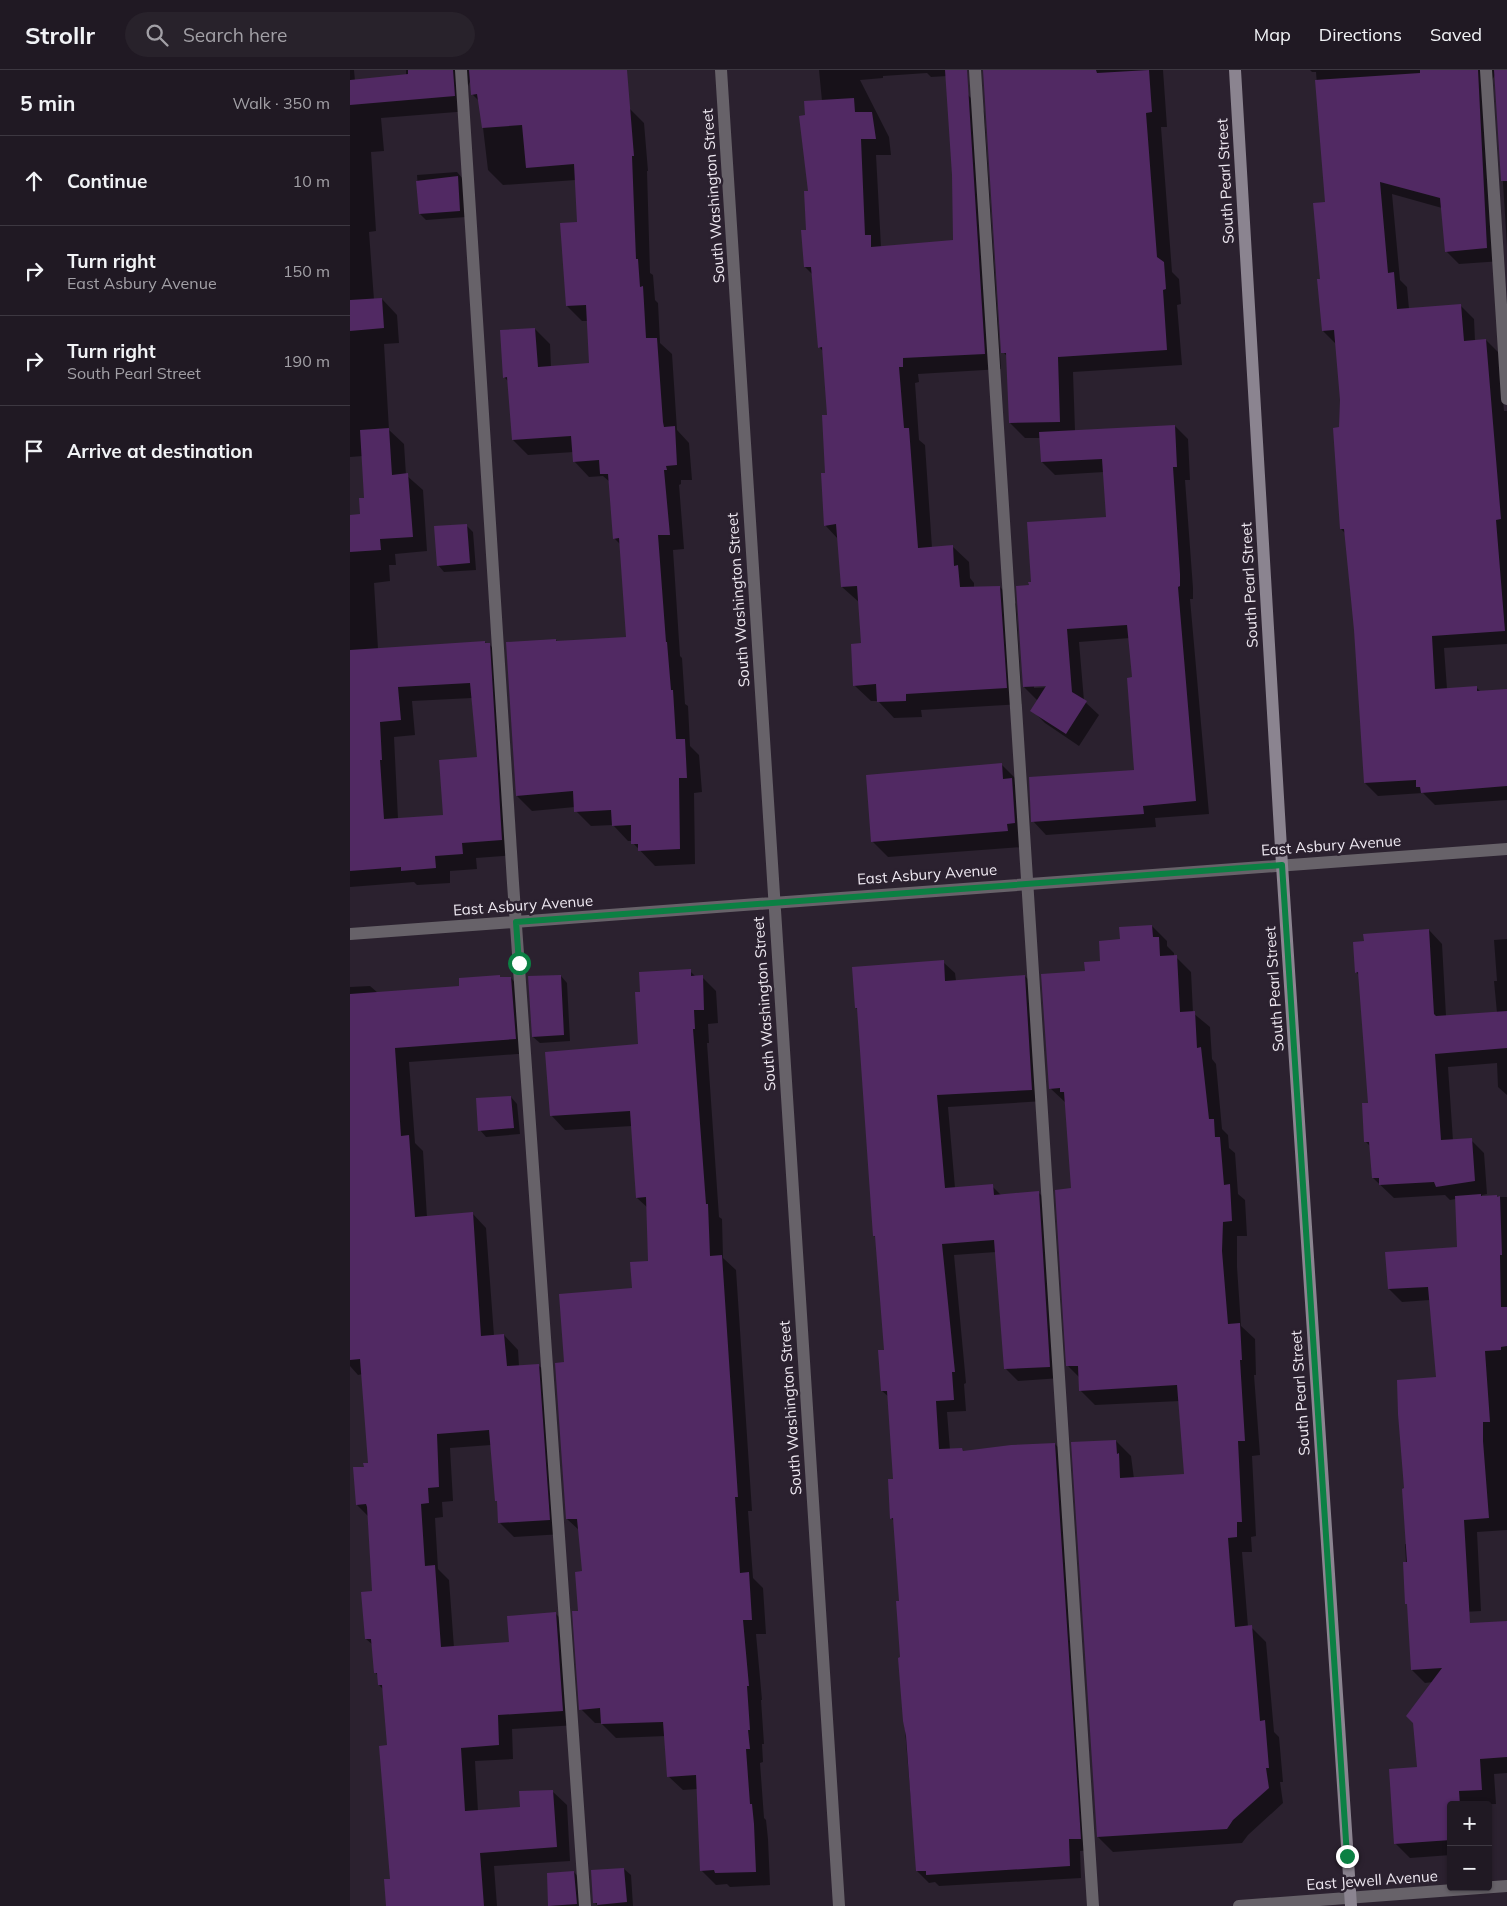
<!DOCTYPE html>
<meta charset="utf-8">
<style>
body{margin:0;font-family:Mulish,sans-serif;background:#28222b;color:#f1f3f6}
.controls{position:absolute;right:15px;bottom:15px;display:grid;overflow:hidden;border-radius:5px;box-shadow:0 1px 4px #0004}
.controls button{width:45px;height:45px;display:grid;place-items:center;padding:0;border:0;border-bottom:1px solid #3d3841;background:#201923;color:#f1f3f6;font:25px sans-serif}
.stop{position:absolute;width:15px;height:15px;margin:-11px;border:4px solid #0b8043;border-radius:50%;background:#fff}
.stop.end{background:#0b8043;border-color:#fff;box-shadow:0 1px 5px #0008}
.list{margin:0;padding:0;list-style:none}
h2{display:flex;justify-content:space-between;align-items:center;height:65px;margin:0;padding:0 20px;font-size:21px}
h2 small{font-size:16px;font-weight:400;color:#a2a0a6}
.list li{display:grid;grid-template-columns:32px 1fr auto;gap:15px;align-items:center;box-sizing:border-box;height:90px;padding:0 20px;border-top:1px solid #3d3841}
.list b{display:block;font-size:19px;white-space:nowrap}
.list p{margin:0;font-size:16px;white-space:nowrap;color:#a2a0a6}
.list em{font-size:16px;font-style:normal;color:#a2a0a6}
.icon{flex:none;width:28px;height:28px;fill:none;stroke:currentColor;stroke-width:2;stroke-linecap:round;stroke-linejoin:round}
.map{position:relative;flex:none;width:1157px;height:1836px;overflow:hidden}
header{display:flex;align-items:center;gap:30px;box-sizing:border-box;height:70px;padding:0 25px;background:#201923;border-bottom:1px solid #3d3841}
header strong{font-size:24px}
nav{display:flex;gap:28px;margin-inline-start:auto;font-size:18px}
.search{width:350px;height:45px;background:#28222b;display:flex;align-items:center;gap:12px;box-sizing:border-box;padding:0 18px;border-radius:28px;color:#a2a0a6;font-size:19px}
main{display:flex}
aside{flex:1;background:#201923}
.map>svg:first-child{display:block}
.shadow{fill:#0007;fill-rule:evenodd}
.building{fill:#512963;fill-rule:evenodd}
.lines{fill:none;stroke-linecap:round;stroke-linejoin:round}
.lane{stroke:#676269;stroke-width:12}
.street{stroke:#676269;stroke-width:12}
.secondary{stroke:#8b8490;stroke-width:12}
.route{stroke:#0b8043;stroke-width:6}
.labels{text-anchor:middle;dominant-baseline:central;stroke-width:5;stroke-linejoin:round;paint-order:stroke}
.street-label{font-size:15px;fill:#eee8f1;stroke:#2b212f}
</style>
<header>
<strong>Strollr</strong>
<div class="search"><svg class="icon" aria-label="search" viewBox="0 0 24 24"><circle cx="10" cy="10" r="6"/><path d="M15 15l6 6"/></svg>Search here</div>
<nav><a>Map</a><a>Directions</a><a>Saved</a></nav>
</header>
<main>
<aside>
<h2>5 min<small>Walk · 350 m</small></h2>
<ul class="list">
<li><svg class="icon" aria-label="ahead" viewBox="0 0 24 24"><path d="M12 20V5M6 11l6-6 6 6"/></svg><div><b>Continue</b></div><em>10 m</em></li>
<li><svg class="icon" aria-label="right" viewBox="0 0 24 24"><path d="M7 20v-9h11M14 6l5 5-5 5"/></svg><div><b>Turn right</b><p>East Asbury Avenue</p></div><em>150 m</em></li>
<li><svg class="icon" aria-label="right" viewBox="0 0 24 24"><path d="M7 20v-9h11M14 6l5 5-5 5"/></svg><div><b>Turn right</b><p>South Pearl Street</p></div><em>190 m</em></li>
<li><svg class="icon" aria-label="arrive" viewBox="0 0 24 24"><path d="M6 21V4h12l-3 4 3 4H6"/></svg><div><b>Arrive at destination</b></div></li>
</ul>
</aside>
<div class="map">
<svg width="1157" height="1836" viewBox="0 0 1157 1836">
<rect width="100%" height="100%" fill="#2b212f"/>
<path class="shadow" d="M 0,0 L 4,0 L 5,11 L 56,6 L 56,0 L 232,0 L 279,38 L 294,53 L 298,101 L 297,101 L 300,203 L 303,205 L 305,230 L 308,233 L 310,273 L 322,284 L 327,360 L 339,373 L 342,410 L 331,410 L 331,414 L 329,415 L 334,479 L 323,480 L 330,586 L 332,588 L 335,634 L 338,636 L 340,676 L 349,685 L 352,722 L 344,723 L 345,794 L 305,796 L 283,773 L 283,771 L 278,771 L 263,755 L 241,756 L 226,741 L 225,737 L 182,741 L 167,726 L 206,570 L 208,573 L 278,568 L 271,475 L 264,468 L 260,412 L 253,406 L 239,407 L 224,391 L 224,382 L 178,385 L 163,370 L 159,312 L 154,307 L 185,259 L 200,274 L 201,297 L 240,294 L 238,251 L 232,251 L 217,236 L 228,153 L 226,110 L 153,115 L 138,100 L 130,32 L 122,24 L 121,9 L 118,16 L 119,41 L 31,48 L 34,81 L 21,82 L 26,161 L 19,162 L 24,230 L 32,229 L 47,245 L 49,273 L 34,274 L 39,360 L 54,374 L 56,405 L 73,420 L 77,481 L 45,484 L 46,495 L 39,495 L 40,511 L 24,513 L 28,579 L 134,572 L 139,574 L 154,589 L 167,785 L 126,788 L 127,799 L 100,801 L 100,813 L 67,815 L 64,812 L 0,817 L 0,446 L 11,445 L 16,429 L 13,386 L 0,387 ZM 122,628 L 128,689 L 94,746 L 48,749 L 44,667 L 65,665 L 62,631 Z
M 469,0 L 612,0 L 613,5 L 581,7 L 577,3 L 533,6 L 533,8 L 510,10 L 539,67 L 541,85 L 526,85 L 531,177 L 605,171 L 618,25 L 634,41 L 651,299 L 568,304 L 569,312 L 565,313 L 569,370 L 575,375 L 582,478 L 602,476 L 619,492 L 620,508 L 624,513 L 624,518 L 650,517 L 666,534 L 672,634 L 571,640 L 572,647 L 544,648 L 528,631 L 521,631 L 504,615 L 513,574 L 510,533 L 492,517 L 488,469 L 475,455 L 478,346 L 474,282 L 469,277 L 463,205 L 455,197 L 459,122 L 472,31 Z
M 698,0 L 813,0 L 817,57 L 811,57 L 822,202 L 829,209 L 831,234 L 827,235 L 832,295 L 723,302 L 725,361 L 825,356 L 838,369 L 840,410 L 835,410 L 843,518 L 843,529 L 840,529 L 859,744 L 805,748 L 806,757 L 696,765 L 683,751 L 785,701 L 783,608 L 780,568 L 729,572 L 734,631 L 749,645 L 729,676 L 695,653 L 682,640 L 688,631 L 674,617 L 680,516 L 757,448 L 754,402 L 705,405 L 692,392 L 690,368 L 675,368 L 660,353 L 658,287 L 653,282 ZM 702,615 L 702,617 L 684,618 L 684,616 Z
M 960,0 L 1157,0 L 1157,176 L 1146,3 L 1140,14 L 1152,191 L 1109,194 L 1096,181 L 1092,138 L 1042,124 L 1050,210 L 1057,217 L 1059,239 L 1111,236 L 1124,249 L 1125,271 L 1136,270 L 1149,283 L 1154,341 L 1157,341 L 1157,574 L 1094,578 L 1097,619 L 1126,617 L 1131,622 L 1157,620 L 1157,730 L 1085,735 L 1073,723 L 1028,726 L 1015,713 L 1005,560 L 996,464 L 991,459 L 991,330 L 986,274 L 973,261 L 971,210 L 976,133 L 966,2 L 962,2 Z
M 107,102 L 113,109 L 116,147 L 76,150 L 70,144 L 67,105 Z
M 116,455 L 123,462 L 126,500 L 94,502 L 88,495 Z
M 652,695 L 668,711 L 673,777 L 538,787 L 522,771 Z
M 802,856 L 817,871 L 817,876 L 824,883 L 824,887 L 826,887 L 841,902 L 843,943 L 860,957 L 862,989 L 866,994 L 872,1059 L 878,1065 L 879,1078 L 885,1083 L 888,1124 L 895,1130 L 897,1166 L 887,1166 L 887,1197 L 891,1256 L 905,1269 L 906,1305 L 904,1305 L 910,1385 L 902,1386 L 906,1466 L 901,1467 L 902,1482 L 892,1482 L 898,1557 L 901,1557 L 916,1572 L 924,1662 L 929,1667 L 933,1712 L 930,1712 L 933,1733 L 898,1765 L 892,1773 L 763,1782 L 748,1767 L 766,1371 L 781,1386 L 784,1409 L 835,1405 L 830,1331 L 745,1335 L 730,1320 L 730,1308 L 718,1296 L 722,1119 L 716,1033 L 700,1018 L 736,902 L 751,892 L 771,871 Z
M 1079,860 L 1092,874 L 1096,946 L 1147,943 L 1144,911 L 1147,911 L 1144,870 L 1157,869 L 1157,1025 L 1148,1017 L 1147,993 L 1098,997 L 1103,1071 L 1121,1070 L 1134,1083 L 1137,1124 L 1132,1125 L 1132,1127 L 1157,1127 L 1157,1460 L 1127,1462 L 1131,1541 L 1095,1543 L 1157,1577 L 1157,1703 L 1144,1704 L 1146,1734 L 1101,1735 L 1101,1785 L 1060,1788 L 1045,1773 L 1068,1698 L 1083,1612 L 1075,1613 L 1062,1600 L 1055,1474 L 1057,1474 L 1055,1420 L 1088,1308 L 1080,1230 L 1052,1232 L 1039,1219 L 1108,1178 L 1106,1129 L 1100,1130 L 1095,1125 L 1044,1128 L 1023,1108 L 1021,1077 L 1015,1071 L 1020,1034 L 1009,905 L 1006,902 Z
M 593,892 L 605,903 L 606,911 L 675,906 L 686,918 L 694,1031 L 598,1037 L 605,1118 L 642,1116 L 652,1126 L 688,1122 L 700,1134 L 711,1308 L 668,1311 L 656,1299 L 646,1182 L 604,1185 L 616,1313 L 614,1314 L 616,1341 L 597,1342 L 600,1380 L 612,1379 L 614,1382 L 705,1374 L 716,1386 L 742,1780 L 730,1781 L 731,1808 L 589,1816 L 585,1812 L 579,1813 L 567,1801 L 549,1589 L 551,1589 L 550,1532 L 545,1452 L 541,1448 L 544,1410 L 539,1327 L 532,1321 L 536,1281 L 527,1168 L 524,1166 L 508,940 L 506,938 Z
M 340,901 L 346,907 L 352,907 L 366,921 L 368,953 L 358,954 L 359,973 L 357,973 L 369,1147 L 372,1149 L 373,1188 L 386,1200 L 402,1441 L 398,1441 L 403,1508 L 413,1518 L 416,1564 L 406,1564 L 412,1630 L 411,1630 L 414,1674 L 412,1674 L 413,1692 L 410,1693 L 414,1748 L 416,1750 L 418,1769 L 420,1815 L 380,1817 L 377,1814 L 366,1815 L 351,1800 L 348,1719 L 333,1720 L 318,1706 L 316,1666 L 266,1668 L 251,1653 L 245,1653 L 231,1639 L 229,1542 L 233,1502 L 230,1461 L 217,1449 L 216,1294 L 284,1219 L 299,1192 L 298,1138 L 287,1128 L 282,1056 L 215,1060 L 201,1045 L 290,976 L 291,924 Z
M 211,906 L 217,913 L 220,971 L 190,973 L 183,967 Z
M 150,907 L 152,909 L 161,908 L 175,923 L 180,983 L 59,992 L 65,1073 L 73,1081 L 77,1148 L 122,1143 L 136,1158 L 144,1266 L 154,1265 L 168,1280 L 169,1296 L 188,1295 L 203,1309 L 213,1464 L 164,1467 L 150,1453 L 149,1433 L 146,1430 L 141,1375 L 100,1378 L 103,1431 L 92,1432 L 93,1447 L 85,1448 L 88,1499 L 99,1510 L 104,1578 L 161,1574 L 206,1544 L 220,1558 L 227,1655 L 162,1659 L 163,1689 L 125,1691 L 128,1741 L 172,1738 L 202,1721 L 217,1735 L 220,1791 L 144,1796 L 147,1836 L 38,1836 L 42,1810 L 38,1676 L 34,1620 L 29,1615 L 28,1606 L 25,1602 L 23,1575 L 16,1569 L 23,1522 L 18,1446 L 7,1435 L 15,1399 L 19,1394 L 13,1304 L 8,1305 L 0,1296 L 0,917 L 20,916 L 28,923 L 111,917 Z
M 161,1027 L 167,1034 L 170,1064 L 136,1067 L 130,1060 Z
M 274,1799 L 281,1805 L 283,1836 L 248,1836 L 244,1832 Z
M 224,1802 L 230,1809 L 232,1836 L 200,1836 Z"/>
<path class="building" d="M 58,0 L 103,0 L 105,26 L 0,35 L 0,10 L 58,4 Z
M 119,0 L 277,0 L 284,86 L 282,86 L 286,189 L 288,189 L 290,217 L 293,216 L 296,268 L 307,268 L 313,352 L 314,357 L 325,356 L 327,395 L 316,396 L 317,400 L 314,400 L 320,465 L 308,465 L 316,572 L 317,572 L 321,620 L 323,620 L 326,669 L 335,669 L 337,708 L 329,708 L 330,779 L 288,781 L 288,774 L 281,774 L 281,755 L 262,756 L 261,740 L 224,742 L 223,721 L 166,726 L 156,572 L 206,569 L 206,571 L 276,567 L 269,468 L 263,469 L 258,404 L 250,404 L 249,390 L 223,392 L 221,366 L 162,370 L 157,307 L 153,308 L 150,260 L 185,258 L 188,297 L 239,293 L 236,235 L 216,236 L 210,153 L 227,152 L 224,94 L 176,98 L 172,55 L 132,58 L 127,24 L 121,25 Z
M 595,0 L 617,0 L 635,284 L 553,288 L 553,297 L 549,297 L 554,358 L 559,358 L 568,478 L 603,475 L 604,496 L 608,495 L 610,517 L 650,516 L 657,618 L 556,624 L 556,631 L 527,632 L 526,614 L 503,616 L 501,574 L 511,573 L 507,516 L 491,517 L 486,454 L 474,456 L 471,403 L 475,403 L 472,345 L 477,345 L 472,277 L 468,278 L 461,197 L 454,197 L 451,160 L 456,160 L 454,121 L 458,121 L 449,46 L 455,45 L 454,31 L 504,28 L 505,42 L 522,42 L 526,69 L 511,69 L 515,165 L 521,165 L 521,177 L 603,170 L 602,105 Z
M 633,0 L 746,0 L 747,3 L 799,0 L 802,42 L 796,43 L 807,187 L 814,192 L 816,219 L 813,220 L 817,280 L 708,287 L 710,352 L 659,353 L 656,283 L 651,283 Z
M 1070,0 L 1128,0 L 1137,178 L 1095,182 L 1090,128 L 1030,112 L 1038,203 L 1044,202 L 1047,239 L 1111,234 L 1114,271 L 1136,269 L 1151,449 L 1146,450 L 1155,561 L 1082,566 L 1085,619 L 1127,616 L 1127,621 L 1157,619 L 1157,716 L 1071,723 L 1070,717 L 1066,717 L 1066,710 L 1014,713 L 1004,560 L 994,459 L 990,459 L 983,358 L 989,357 L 990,330 L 984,260 L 972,261 L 967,209 L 970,209 L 963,133 L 975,132 L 965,10 L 1070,3 Z
M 1144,0 L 1157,0 L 1157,111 L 1151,111 Z
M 108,106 L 110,141 L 69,144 L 66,111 Z
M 32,228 L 34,258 L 0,261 L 0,230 Z
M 825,355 L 827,397 L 823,397 L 830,504 L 830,516 L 828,517 L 846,731 L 793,736 L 794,744 L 681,752 L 679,707 L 784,700 L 777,608 L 782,607 L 777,555 L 717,559 L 722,622 L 737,631 L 716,664 L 680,641 L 696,616 L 673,617 L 666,516 L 679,515 L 678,512 L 681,512 L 677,452 L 756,447 L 752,389 L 691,392 L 689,362 Z
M 39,358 L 42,405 L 58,403 L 63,467 L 30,469 L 31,480 L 0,482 L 0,445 L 10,444 L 9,428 L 14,428 L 10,360 Z
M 117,454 L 120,493 L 87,496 L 84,456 Z
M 135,571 L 135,573 L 140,573 L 152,770 L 112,773 L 113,784 L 85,786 L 86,798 L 51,801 L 51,797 L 0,801 L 0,580 ZM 120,613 L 127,687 L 89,690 L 93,745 L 34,749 L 30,690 L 32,690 L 30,652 L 51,650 L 48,617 Z
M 652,693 L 653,709 L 662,708 L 665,753 L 657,754 L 658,761 L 521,772 L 516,705 Z
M 802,855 L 803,867 L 809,867 L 810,886 L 827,885 L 830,942 L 845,941 L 847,978 L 851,977 L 859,1049 L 864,1049 L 865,1067 L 870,1067 L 874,1115 L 880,1114 L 882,1151 L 873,1152 L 872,1181 L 878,1254 L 890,1253 L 892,1290 L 890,1290 L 895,1371 L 888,1371 L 892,1452 L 887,1452 L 887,1467 L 878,1468 L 885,1557 L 902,1555 L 910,1651 L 915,1650 L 919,1698 L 916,1698 L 919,1718 L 883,1750 L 877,1759 L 747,1767 L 721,1372 L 766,1370 L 767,1384 L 769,1383 L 770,1408 L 834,1404 L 827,1315 L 729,1321 L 728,1296 L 716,1296 L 705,1120 L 721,1118 L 714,1022 L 710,1022 L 710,1018 L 699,1019 L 691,904 L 735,901 L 734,892 L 750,891 L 749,871 L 770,869 L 769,857 Z
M 1079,859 L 1084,944 L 1086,946 L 1157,941 L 1157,978 L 1085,984 L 1091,1070 L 1122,1068 L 1125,1111 L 1086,1117 L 1084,1112 L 1029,1115 L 1029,1108 L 1022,1108 L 1019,1072 L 1014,1072 L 1012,1033 L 1018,1033 L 1008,902 L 1005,903 L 1003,872 L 1014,871 L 1013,864 Z
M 594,890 L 595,911 L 675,905 L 682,1020 L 587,1025 L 595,1118 L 643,1114 L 644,1125 L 689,1121 L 700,1297 L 654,1299 L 644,1170 L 592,1174 L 605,1302 L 602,1302 L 604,1330 L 586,1331 L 589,1379 L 612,1378 L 613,1381 L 661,1375 L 705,1373 L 731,1769 L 719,1769 L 720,1796 L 576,1805 L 576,1801 L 566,1801 L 556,1666 L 553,1651 L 548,1588 L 550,1587 L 546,1531 L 549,1531 L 543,1448 L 540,1449 L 538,1409 L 543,1409 L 537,1321 L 531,1321 L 528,1280 L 534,1280 L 525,1166 L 523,1166 L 507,938 L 505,938 L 502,897 Z
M 341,899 L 341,906 L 353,905 L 354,940 L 344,940 L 345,959 L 343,959 L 356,1134 L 358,1134 L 360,1186 L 372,1185 L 388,1427 L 385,1427 L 390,1503 L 399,1502 L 402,1550 L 393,1550 L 399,1616 L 397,1616 L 400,1660 L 398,1660 L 400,1679 L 396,1679 L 400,1734 L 402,1734 L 404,1754 L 406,1802 L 365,1803 L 364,1800 L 350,1801 L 346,1705 L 317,1707 L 313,1652 L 251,1654 L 250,1638 L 229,1640 L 222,1541 L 228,1541 L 225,1502 L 232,1501 L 227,1449 L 216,1449 L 205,1293 L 214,1292 L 209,1224 L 282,1218 L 280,1192 L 298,1191 L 296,1127 L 286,1128 L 280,1041 L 200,1046 L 195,982 L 288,974 L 285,922 L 290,922 L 289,902 Z
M 150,905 L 150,907 L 161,907 L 166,969 L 45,978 L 51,1066 L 59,1065 L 65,1147 L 123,1142 L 131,1266 L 154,1264 L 157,1296 L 189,1294 L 200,1450 L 148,1453 L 147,1431 L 145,1431 L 139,1360 L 87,1364 L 89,1417 L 78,1418 L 79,1433 L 71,1434 L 75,1496 L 85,1495 L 91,1577 L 159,1572 L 157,1546 L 206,1542 L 213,1641 L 148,1645 L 149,1675 L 111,1678 L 115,1741 L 170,1737 L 169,1721 L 203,1720 L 207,1777 L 130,1783 L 134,1836 L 36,1836 L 34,1809 L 40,1809 L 29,1676 L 37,1675 L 32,1615 L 28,1615 L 27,1603 L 24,1603 L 21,1569 L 15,1569 L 11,1522 L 22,1521 L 17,1437 L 16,1434 L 6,1435 L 3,1397 L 14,1397 L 13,1393 L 18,1393 L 10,1289 L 0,1290 L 0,924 L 109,916 L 109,908 Z
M 211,905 L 214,965 L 182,967 L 178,906 Z
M 161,1026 L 164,1058 L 128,1061 L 126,1028 Z
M 1131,1124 L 1131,1126 L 1147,1125 L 1147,1127 L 1150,1126 L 1152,1185 L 1150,1185 L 1151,1237 L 1157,1237 L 1157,1276 L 1151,1277 L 1151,1280 L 1135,1281 L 1140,1352 L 1133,1352 L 1133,1371 L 1139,1448 L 1114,1450 L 1120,1553 L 1157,1551 L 1157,1687 L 1130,1689 L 1132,1720 L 1109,1721 L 1110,1735 L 1101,1735 L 1101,1770 L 1044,1774 L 1039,1699 L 1067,1697 L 1063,1653 L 1056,1646 L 1092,1598 L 1061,1600 L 1057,1534 L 1055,1534 L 1053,1492 L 1057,1492 L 1052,1419 L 1054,1418 L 1048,1344 L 1047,1310 L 1086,1307 L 1078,1217 L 1038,1219 L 1035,1182 L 1107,1177 L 1105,1126 Z
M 274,1798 L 277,1832 L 247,1835 L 247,1833 L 243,1833 L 241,1800 Z
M 224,1801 L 227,1834 L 198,1836 L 197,1803 Z"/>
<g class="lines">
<path class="lane" d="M 111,0 L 163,813 L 235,1836
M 625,0 L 743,1836
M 1136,0 L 1157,329"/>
<path class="street" d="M 371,0 L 489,1836
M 0,864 L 1157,779
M 889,1836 L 1157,1816"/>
<path class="secondary" d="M 885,0 L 932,795 L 1001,1836"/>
</g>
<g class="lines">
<path class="route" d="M 169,893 L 166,852 L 932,795 L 997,1786"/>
</g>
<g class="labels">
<g class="street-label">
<text transform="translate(875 111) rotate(-93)">South Pearl Street</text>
<text transform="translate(363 126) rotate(-94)">South Washington Street</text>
<text transform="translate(899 515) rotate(-93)">South Pearl Street</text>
<text transform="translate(388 530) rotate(-94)">South Washington Street</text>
<text transform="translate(981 775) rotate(-4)">East Asbury Avenue</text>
<text transform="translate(577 804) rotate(-4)">East Asbury Avenue</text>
<text transform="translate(173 835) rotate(-4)">East Asbury Avenue</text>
<text transform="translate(924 919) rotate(-94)">South Pearl Street</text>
<text transform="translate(414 934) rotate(-94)">South Washington Street</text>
<text transform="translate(950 1323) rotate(-94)">South Pearl Street</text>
<text transform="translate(440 1338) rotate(-94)">South Washington Street</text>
<text transform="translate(1022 1810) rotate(-4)">East Jewell Avenue</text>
</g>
</g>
</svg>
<div class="controls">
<button>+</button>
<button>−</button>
</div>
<div class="stop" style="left:169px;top:893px"></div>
<div class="stop end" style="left:997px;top:1786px"></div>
</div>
</main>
